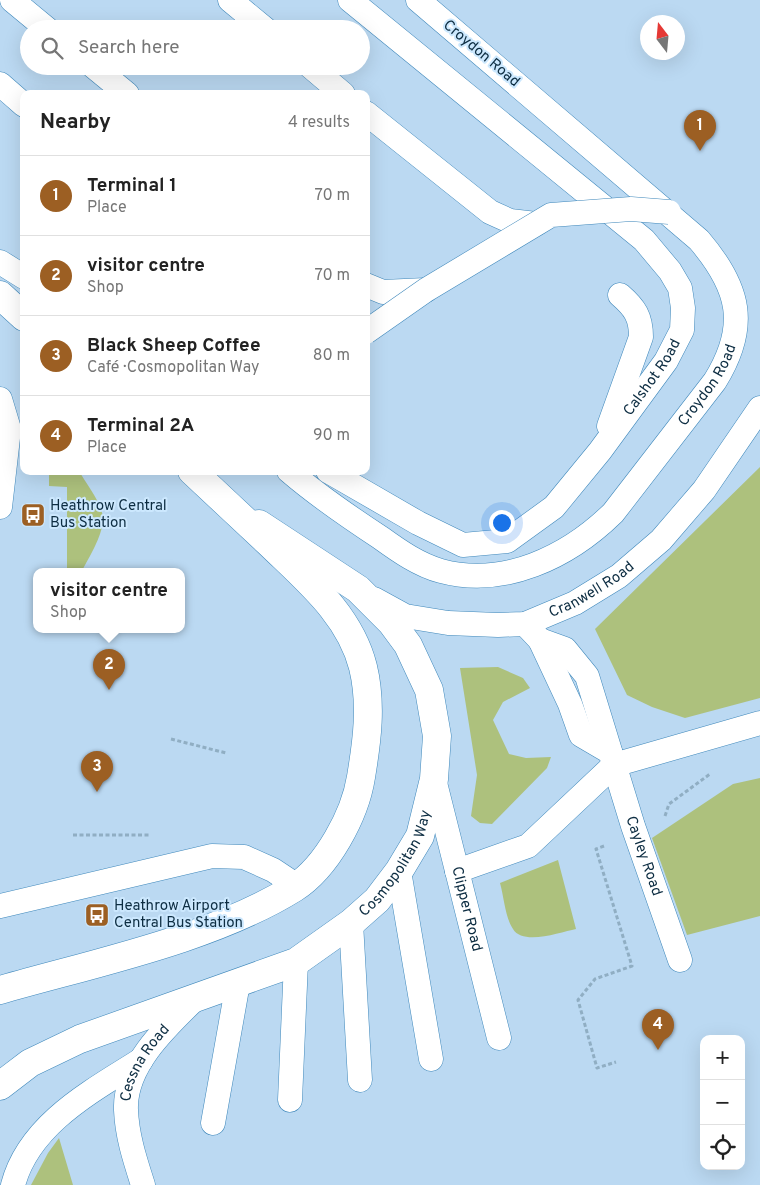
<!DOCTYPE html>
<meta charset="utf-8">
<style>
body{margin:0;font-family:Overpass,sans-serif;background:#f6f6f6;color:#222}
.controls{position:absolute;right:15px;bottom:15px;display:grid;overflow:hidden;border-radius:10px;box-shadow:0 5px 20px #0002}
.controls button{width:45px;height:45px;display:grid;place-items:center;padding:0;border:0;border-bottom:1px solid #e0e0e0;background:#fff;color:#222;font:25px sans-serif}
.compass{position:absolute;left:640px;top:15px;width:45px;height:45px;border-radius:50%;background:#fff;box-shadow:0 5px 20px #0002;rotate:344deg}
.you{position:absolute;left:501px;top:522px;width:18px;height:18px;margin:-12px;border:4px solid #fff;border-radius:50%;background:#1a73e8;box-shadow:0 0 0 8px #1a73e833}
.badge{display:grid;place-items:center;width:32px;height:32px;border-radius:50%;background:#9c5f23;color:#fff;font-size:16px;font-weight:700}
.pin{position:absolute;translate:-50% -41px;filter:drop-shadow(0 1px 2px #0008)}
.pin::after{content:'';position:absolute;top:26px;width:18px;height:15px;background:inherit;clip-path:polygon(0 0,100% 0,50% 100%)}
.popup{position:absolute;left:33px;top:568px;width:152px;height:65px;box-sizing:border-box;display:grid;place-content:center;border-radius:10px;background:#fff;filter:drop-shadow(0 1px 4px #0005);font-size:16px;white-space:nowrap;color:#767676}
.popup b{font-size:19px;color:#222}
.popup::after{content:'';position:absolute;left:50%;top:100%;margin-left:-10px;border:10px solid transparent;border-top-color:#fff}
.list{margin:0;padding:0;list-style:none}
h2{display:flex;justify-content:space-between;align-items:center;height:65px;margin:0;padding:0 20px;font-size:21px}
h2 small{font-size:16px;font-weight:400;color:#767676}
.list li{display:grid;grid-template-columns:32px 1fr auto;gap:15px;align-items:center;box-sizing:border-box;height:80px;padding:0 20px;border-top:1px solid #e0e0e0}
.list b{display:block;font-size:19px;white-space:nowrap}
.list p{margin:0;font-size:16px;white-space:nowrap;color:#767676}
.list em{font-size:16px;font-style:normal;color:#767676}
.icon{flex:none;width:28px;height:28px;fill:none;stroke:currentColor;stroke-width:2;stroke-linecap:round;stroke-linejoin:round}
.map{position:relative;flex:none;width:760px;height:1185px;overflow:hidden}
.search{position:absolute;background:#fff;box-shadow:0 5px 20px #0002;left:20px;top:20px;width:350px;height:55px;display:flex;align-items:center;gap:12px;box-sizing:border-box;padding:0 18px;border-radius:28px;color:#767676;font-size:19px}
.panel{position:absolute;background:#fff;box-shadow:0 5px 20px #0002;left:20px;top:90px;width:350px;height:385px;border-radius:10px}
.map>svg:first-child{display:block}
.built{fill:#bbd9f2;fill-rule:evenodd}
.green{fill:#adc17d}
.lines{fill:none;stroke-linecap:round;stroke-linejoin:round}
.lane-casing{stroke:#3f88bb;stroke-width:25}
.street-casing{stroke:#3f88bb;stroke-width:29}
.secondary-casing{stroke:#3f88bb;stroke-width:29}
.path{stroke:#90aec3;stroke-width:3;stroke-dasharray:4 2.5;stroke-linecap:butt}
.lane{stroke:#fff;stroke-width:24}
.street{stroke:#fff;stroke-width:28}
.secondary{stroke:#fff;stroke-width:28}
.lane-bridge-casing{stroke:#3f88bb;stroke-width:25;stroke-linecap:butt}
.lane-bridge{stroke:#fff;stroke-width:24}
.labels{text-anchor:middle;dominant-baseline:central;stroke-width:4;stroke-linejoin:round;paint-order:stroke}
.street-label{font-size:15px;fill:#0d2d42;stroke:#cce8fe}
.poi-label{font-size:15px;fill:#0d2d42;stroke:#cce8fe;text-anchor:start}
</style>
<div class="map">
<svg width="760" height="1185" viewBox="0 0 760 1185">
<rect width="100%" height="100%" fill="#cce8fe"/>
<path class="built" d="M 0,0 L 760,0 L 760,1185 L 0,1185 ZM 648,22 L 678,22 L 678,52 L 648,52 ZM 29,29 L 361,29 L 361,66 L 29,66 ZM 24,94 L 366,94 L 366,471 L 24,471 ZM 36,571 L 182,571 L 182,629 L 36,629 ZM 704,1039 L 741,1039 L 741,1166 L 704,1166 Z"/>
<path class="green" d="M 760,467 L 760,698 L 685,718 L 652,707 L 627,695 L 595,629 Z
M 49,471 L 79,471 C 87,485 103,504 103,520 C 102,537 89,557 82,571 L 67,571 L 67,487 L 49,486 Z
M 498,667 L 523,678 L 530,688 L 503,702 L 493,720 L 509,754 L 526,758 L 551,757 L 547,768 L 492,824 L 480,823 L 471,816 L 477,775 L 460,668 Z
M 760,778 L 760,916 L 687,935 L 652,838 L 733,784 Z
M 558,860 L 576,929 C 561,932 523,946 513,929 C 505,917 504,897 500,883 Z
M 59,1138 L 73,1185 L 31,1185 L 48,1153 Z"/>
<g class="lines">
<defs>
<g id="lane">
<path d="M 12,0 L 47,29"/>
<path d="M 230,0 L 265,29"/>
<path d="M 93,66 L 127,94"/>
<path d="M 310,66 L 343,94"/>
<path d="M 0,84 L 24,105"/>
<path d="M 366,113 L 490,212 L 510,221 L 536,224"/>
<path d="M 0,262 L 24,277"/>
<path d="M 366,285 L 383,292 L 426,290"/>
<path d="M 0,399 L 9,429 L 0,507"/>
<path d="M 609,426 L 641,337 C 641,317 635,308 620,295"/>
<path id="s1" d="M 289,471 C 318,496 349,517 381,538 C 399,551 419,565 441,571 C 504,588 568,557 613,513 L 715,381 C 749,326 740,288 699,240 L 418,0"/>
<path id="s2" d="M 328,471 L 418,523 L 463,545 L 507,541 L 554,507 L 600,451 L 666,361 L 682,330 L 683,308 L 680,288 L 670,271 L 644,240 L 350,0"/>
<path id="s3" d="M 374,599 L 405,616 L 448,623 L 498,625 L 525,624 L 575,603 L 619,576 L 661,540 L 704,490 L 760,408"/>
<path id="s4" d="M 525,624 L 540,640 L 565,649 L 587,676 L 633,826 L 680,960"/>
<path d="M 540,640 L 570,704 L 581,735 L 610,752"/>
<path id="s5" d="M 434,779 L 499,1038"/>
<path d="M 399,871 L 431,1059"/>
<path d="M 457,871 L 528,846 L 614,765 L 760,723"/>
<path d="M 0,906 L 212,856 L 244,857 L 273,870 L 297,886"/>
<path d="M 351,923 L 360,1080"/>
<path d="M 290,1100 L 296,962"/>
<path d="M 213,1123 L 238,983"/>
<path d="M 13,1185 C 29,1124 92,1091 141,1060"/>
<path id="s6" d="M 143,1185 C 135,1160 127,1136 126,1110 C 124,1066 166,1027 195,999"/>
</g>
<g id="street">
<path id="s7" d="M 0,1086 L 30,1063 L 80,1039 L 296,962 L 351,923 L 377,900 L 399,871 L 420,836 L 434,779 L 437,736 L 429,690 L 408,645 L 391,622 L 358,589 L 259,524"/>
</g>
<path id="secondary" d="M 0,295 L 24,317
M 0,990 C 94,963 212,939 294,888 C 327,867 355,815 361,777 C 367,741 372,704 363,667 C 350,615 307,580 270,544 C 244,520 218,495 192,471"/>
</defs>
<use href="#lane" class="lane-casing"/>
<use href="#street" class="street-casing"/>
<use href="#secondary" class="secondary-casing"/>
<path class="path" d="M 171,739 L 226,753
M 665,816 L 669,804 L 710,774
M 73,835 L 149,835
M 604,846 L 596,849 L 632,966 L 595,979 L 578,1000 L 597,1068 L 616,1062"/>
<use href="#lane" class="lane"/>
<use href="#street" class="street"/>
<use href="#secondary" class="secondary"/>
<defs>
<path id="lane-bridge" d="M 366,332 L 426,290 L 551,215 L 631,209 L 669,212"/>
</defs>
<use href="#lane-bridge" class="lane-bridge-casing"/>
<use href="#lane-bridge" class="lane-bridge"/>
</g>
<defs>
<symbol id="bus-square" viewBox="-11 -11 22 22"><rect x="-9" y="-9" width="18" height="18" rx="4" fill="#9c5f23" stroke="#cce8fe"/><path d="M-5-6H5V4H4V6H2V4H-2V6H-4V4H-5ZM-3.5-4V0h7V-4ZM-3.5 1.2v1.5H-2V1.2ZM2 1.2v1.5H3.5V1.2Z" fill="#fff"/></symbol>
</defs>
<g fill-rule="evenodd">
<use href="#bus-square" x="19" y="501" width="28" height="28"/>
<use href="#bus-square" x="83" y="901" width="28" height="28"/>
</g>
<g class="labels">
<g class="street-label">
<text transform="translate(481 54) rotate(40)">Croydon Road</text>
<text stroke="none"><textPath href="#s2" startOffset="419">Calshot Road</textPath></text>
<text stroke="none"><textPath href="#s1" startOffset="532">Croydon Road</textPath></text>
<text stroke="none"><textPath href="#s3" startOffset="231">Cranwell Road</textPath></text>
<text stroke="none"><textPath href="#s4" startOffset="272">Cayley Road</textPath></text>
<text stroke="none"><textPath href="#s7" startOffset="466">Cosmopolitan Way</textPath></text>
<text stroke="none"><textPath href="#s5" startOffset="134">Clipper Road</textPath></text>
<text stroke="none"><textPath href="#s6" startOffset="129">Cessna Road</textPath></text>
</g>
<g class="poi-label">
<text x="50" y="506">Heathrow Central<tspan x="50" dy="17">Bus Station</tspan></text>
<text x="114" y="906">Heathrow Airport<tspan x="114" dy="17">Central Bus Station</tspan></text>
</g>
</g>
</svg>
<div class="controls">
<button>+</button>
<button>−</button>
<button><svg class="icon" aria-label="locate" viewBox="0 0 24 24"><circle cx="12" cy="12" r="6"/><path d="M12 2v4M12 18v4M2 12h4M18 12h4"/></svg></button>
</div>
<svg class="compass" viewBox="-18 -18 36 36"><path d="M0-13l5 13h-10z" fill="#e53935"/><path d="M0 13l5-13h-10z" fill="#767676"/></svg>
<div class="you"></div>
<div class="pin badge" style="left:700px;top:151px">1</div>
<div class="pin badge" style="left:109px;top:690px">2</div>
<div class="popup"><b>visitor centre</b>Shop</div>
<div class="pin badge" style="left:97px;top:792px">3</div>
<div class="pin badge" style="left:658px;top:1050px">4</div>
<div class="search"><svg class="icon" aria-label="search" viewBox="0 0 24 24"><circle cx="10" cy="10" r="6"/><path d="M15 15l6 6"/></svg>Search here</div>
<section class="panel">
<h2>Nearby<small>4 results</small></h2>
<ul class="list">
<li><span class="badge">1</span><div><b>Terminal 1</b><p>Place</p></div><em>70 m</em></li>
<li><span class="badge">2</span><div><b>visitor centre</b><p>Shop</p></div><em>70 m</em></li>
<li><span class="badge">3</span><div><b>Black Sheep Coffee</b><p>Café · Cosmopolitan Way</p></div><em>80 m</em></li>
<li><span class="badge">4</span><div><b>Terminal 2A</b><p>Place</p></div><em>90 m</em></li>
</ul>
</section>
</div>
